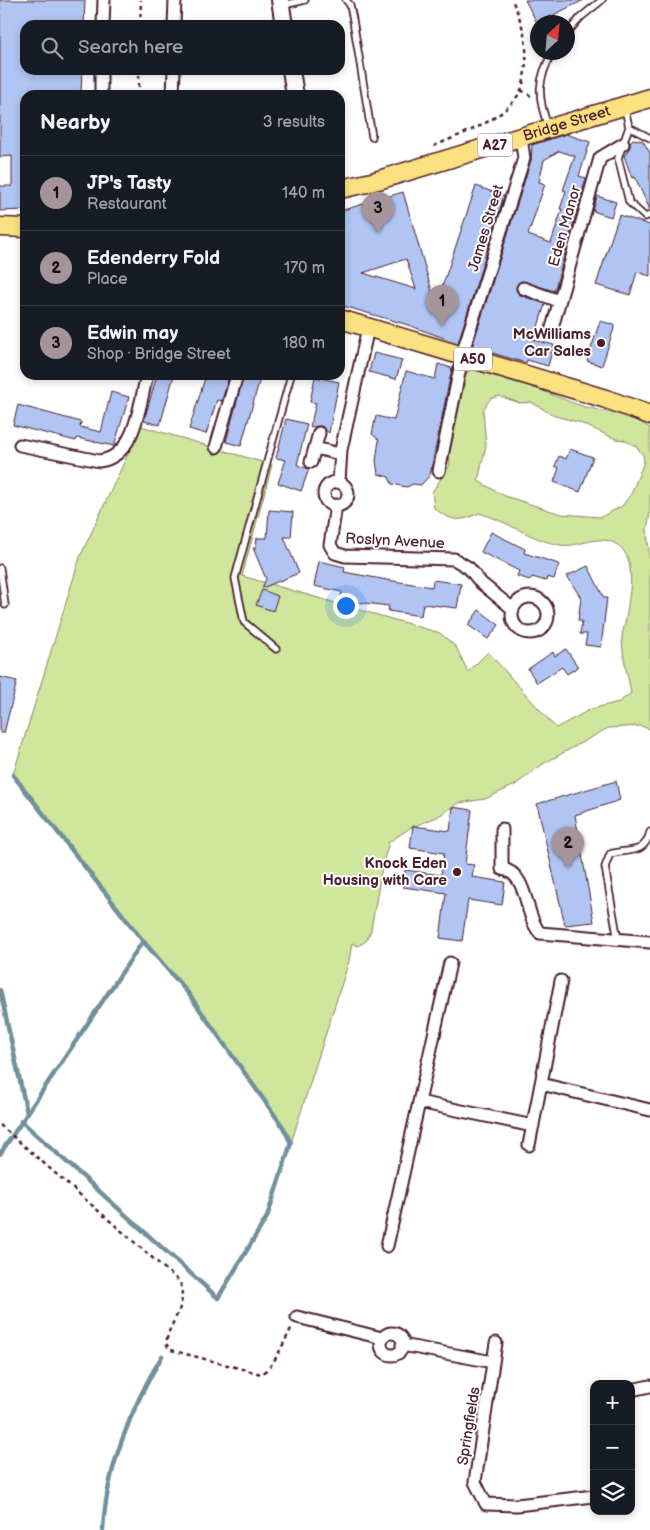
<!DOCTYPE html>
<meta charset="utf-8">
<style>
body{margin:0;font-family:"Balsamiq Sans",sans-serif;background:#20242c;color:#f1f3f6}
.controls{position:absolute;right:15px;bottom:15px;display:grid;overflow:hidden;border-radius:10px;box-shadow:0 2px 8px #0003}
.controls button{width:45px;height:45px;display:grid;place-items:center;padding:0;border:0;border-bottom:1px solid #363941;background:#171b24;color:#f1f3f6;font:25px sans-serif}
.compass{position:absolute;left:530px;top:15px;width:45px;height:45px;border-radius:50%;background:#171b24;box-shadow:0 2px 8px #0003;rotate:26deg}
.you{position:absolute;left:345px;top:605px;width:18px;height:18px;margin:-12px;border:4px solid #fff;border-radius:50%;background:#1a73e8;box-shadow:0 0 0 8px #1a73e833}
.badge{display:grid;place-items:center;width:32px;height:32px;border-radius:50%;background:#a6949b;color:#111;font-size:16px;font-weight:700}
.pin{position:absolute;translate:-50% -41px;filter:drop-shadow(0 1px 2px #0008)}
.pin::after{content:'';position:absolute;top:26px;width:18px;height:15px;background:inherit;clip-path:polygon(0 0,100% 0,50% 100%)}
.list{margin:0;padding:0;list-style:none}
h2{display:flex;justify-content:space-between;align-items:center;height:65px;margin:0;padding:0 20px;font-size:21px}
h2 small{font-size:16px;font-weight:400;color:#9ea1a6}
.list li{display:grid;grid-template-columns:32px 1fr auto;gap:15px;align-items:center;box-sizing:border-box;height:75px;padding:0 20px;border-top:1px solid #363941}
.list b{display:block;font-size:19px;white-space:nowrap}
.list p{margin:0;font-size:16px;white-space:nowrap;color:#9ea1a6}
.list em{font-size:16px;font-style:normal;color:#9ea1a6}
.icon{flex:none;width:28px;height:28px;fill:none;stroke:currentColor;stroke-width:2;stroke-linecap:round;stroke-linejoin:round}
.map{position:relative;flex:none;width:650px;height:1530px;overflow:hidden}
.search{position:absolute;background:#171b24;box-shadow:0 2px 8px #0003;left:20px;top:20px;width:325px;height:55px;display:flex;align-items:center;gap:12px;box-sizing:border-box;padding:0 18px;border-radius:15px;color:#9ea1a6;font-size:19px}
.panel{position:absolute;background:#171b24;box-shadow:0 2px 8px #0003;left:20px;top:90px;width:325px;height:290px;border-radius:15px}
.map>svg:first-child{display:block}
.green{fill:#cfe69c;stroke:#8c8264;fill-rule:evenodd}
.lines{fill:none;stroke-linecap:round;stroke-linejoin:round}
.stream{stroke:#71909b;stroke-width:4.5}
.building{fill:#b0c5f3;stroke:#4a1f2b;fill-rule:evenodd}
.lane-casing{stroke:#4a1f2b;stroke-width:9}
.street-casing{stroke:#4a1f2b;stroke-width:15}
.secondary-casing{stroke:#4a1f2b;stroke-width:20}
.primary-casing{stroke:#4a1f2b;stroke-width:21}
.path{stroke:#4a1f2b;stroke-width:2.5;stroke-dasharray:4 4;stroke-linecap:butt}
.lane{stroke:#fff;stroke-width:5.5}
.street{stroke:#fff;stroke-width:11}
.secondary{stroke:#fff;stroke-width:16}
.primary{stroke:#fbe180;stroke-width:18}
.poi-dot{fill:#4a1f2b;stroke:#fff;stroke-width:2}
.labels{text-anchor:middle;dominant-baseline:central;stroke-width:4;stroke-linejoin:round;paint-order:stroke}
.shield{fill:#fff;stroke:#80626b;stroke-width:1}
.shield-label{font-size:14px;font-weight:bold;fill:#4a1f2b}
.street-label{font-size:15px;fill:#4a1f2b;stroke:#fff}
.poi-label{font-size:15px;font-weight:bold;fill:#4a1f2b;stroke:#fff;text-anchor:end}
</style>
<div class="map">
<svg width="650" height="1530" viewBox="0 0 650 1530">
<rect width="100%" height="100%" fill="#fff"/>
<filter id="ink" filterUnits="userSpaceOnUse"><feTurbulence type="fractalNoise" baseFrequency=".02" numOctaves="2"/><feDisplacementMap in="SourceGraphic" scale="10" xChannelSelector="R" yChannelSelector="G"/><feConvolveMatrix kernelMatrix="1 2 1 2 8 2 1 2 1" color-interpolation-filters="sRGB"/></filter>
<g filter="url(#ink)">
<path class="green" d="M 473,370 C 503,371 551,396 582,406 C 607,413 627,413 650,428 L 650,513 L 647,530 L 650,563 L 650,729 L 640,726 L 608,728 L 543,764 L 515,785 L 485,799 L 459,803 L 437,817 L 410,828 L 389,842 L 382,867 L 371,930 L 366,941 L 358,946 L 352,943 L 349,961 L 291,1143 L 283,1127 L 188,993 L 143,941 L 13,775 L 80,557 L 141,426 L 272,465 L 242,576 L 440,633 L 456,647 L 468,672 L 488,652 L 556,728 L 591,709 L 619,702 L 631,693 C 628,676 623,658 622,641 C 621,633 625,626 626,618 C 629,596 640,553 612,542 C 594,535 578,548 560,545 C 531,540 508,521 479,513 C 459,523 451,521 434,508 L 432,492 L 450,465 L 448,442 L 463,377 L 467,372 ZM 499,396 L 520,403 L 531,402 L 555,416 L 578,422 L 616,439 L 624,440 L 636,446 L 643,455 L 644,462 L 631,494 L 622,506 L 601,517 L 561,514 L 505,496 L 478,481 L 486,446 L 483,410 L 490,399 Z"/>
<g class="lines">
<path class="stream" d="M 13,775 L 143,941 L 188,993 L 283,1127 L 291,1143 L 267,1217 L 218,1298 L 21,1121
M 0,990 L 27,1113
M 0,1154 L 143,941
M 103,1530 C 106,1470 131,1408 162,1356"/>
</g>
<path class="building" d="M 0,0 L 85,0 L 84,25 L 25,25 L 25,70 L 82,70 L 81,95 L 25,95 L 25,210 L 0,211 L 0,186 L 12,186 L 12,156 L 0,157 Z
M 525,0 L 584,0 L 537,23 Z
M 566,134 L 590,142 L 579,176 L 586,178 L 558,278 L 554,291 L 522,281 L 518,283 L 516,289 L 520,295 L 545,304 L 534,340 L 554,345 L 548,366 L 527,360 L 526,363 L 472,347 L 531,160 L 532,145 ZM 559,151 L 575,156 L 563,190 L 566,191 L 560,209 L 562,209 L 551,243 L 528,235 L 545,184 L 539,182 L 544,160 Z
M 633,139 L 643,141 L 650,153 L 650,210 L 635,177 L 632,178 L 624,156 L 630,147 L 630,142 Z
M 476,186 L 504,196 L 458,343 L 405,324 L 340,305 L 340,211 L 403,192 L 436,305 ZM 406,259 L 416,289 L 363,273 Z
M 597,196 L 616,202 L 611,217 L 593,211 Z
M 619,215 L 650,225 L 650,276 L 637,272 L 630,295 L 596,285 Z
M 600,321 L 615,325 L 602,366 L 587,361 Z
M 374,353 L 402,360 L 396,379 L 369,372 Z
M 438,364 L 452,368 L 430,475 L 421,485 L 413,484 L 407,487 L 392,484 L 389,477 L 378,474 L 376,461 L 379,440 L 372,434 L 376,416 L 394,420 L 406,371 L 435,379 Z
M 157,375 L 174,375 L 160,425 L 144,421 Z
M 206,375 L 229,375 L 222,401 L 217,400 L 206,434 L 189,429 Z
M 244,375 L 261,375 L 241,446 L 226,442 Z
M 315,377 L 339,382 L 329,433 L 321,426 L 310,427 L 316,403 L 310,402 Z
M 111,392 L 129,397 L 114,446 L 77,438 L 76,441 L 13,425 L 18,405 L 81,422 L 80,427 L 101,432 Z
M 286,419 L 307,424 L 297,465 L 309,469 L 301,491 L 278,483 L 286,460 L 276,458 Z
M 570,449 L 593,457 L 580,492 L 554,482 L 559,468 L 555,466 L 559,456 L 566,459 Z
M 269,510 L 293,512 L 291,537 L 284,537 L 299,573 L 262,588 L 266,579 L 253,548 L 256,548 L 257,538 L 267,538 Z
M 491,532 L 525,549 L 524,553 L 559,564 L 554,579 L 547,577 L 546,581 L 532,577 L 530,580 L 517,576 L 519,571 L 481,552 Z
M 319,561 L 345,567 L 344,572 L 387,580 L 432,587 L 433,580 L 461,584 L 457,608 L 423,604 L 421,616 L 388,611 L 389,606 L 340,600 L 342,592 L 314,586 Z
M 588,566 L 604,598 L 607,598 L 601,647 L 585,645 L 587,634 L 580,634 L 582,621 L 578,621 L 581,598 L 567,576 Z
M 262,590 L 278,596 L 273,611 L 256,605 Z
M 479,610 L 499,625 L 488,639 L 468,625 Z
M 566,649 L 578,667 L 567,674 L 562,667 L 537,683 L 528,669 L 553,652 L 555,656 Z
M 0,677 L 17,681 L 4,733 L 0,733 Z
M 616,781 L 620,800 L 575,815 L 594,922 L 565,925 L 537,804 Z
M 453,807 L 472,810 L 465,864 L 474,865 L 472,877 L 505,882 L 502,905 L 468,900 L 462,941 L 440,938 L 446,893 L 403,887 L 405,870 L 441,875 L 444,853 L 410,848 L 413,826 L 450,831 Z"/>
<g class="lines">
<defs>
<path id="lane" d="M 346,0 L 350,5 L 353,20 L 372,137
M 284,5 L 305,0
M 568,32 L 581,17 L 602,0
M 625,109 L 629,127 L 618,158 L 629,202 L 645,217 L 650,215
M 548,126 C 537,97 537,79 553,52
M 629,127 L 650,138
M 0,568 L 5,605
M 276,649 L 244,622 L 235,578 L 291,375
M 618,940 L 605,867 L 610,854 C 630,848 644,856 650,832"/>
<path id="street" d="M 103,25 L 104,0
M 174,25 L 175,0
M 101,95 L 101,70
M 173,95 L 174,70
M 523,288 L 559,301
M 552,328 L 600,158 L 623,144
M 20,445 L 99,461 C 136,457 139,405 147,375
M 216,447 L 237,375
M 315,448 L 340,454
M 311,462 L 319,433
M 439,471 L 464,348 L 524,158 L 521,138
M 339,482 L 341,450 L 368,328
M324 494a12 12 0 1 1 24 0a12 12 0 1 1-24 0Z
M 336,505 L 330,545 L 335,553 L 345,556 L 454,559 L 469,568 L 481,583 L 513,609
M512 615a18 18 0 1 1 36 0a18 18 0 1 1-36 0Z
M 502,829 L 502,869 C 529,873 524,916 540,933 L 650,942
M 541,1084 L 650,1110
M 419,1102 L 533,1126
M 529,1145 L 561,981
M 387,1246 L 450,963
M 297,1317 L 382,1338
M381 1344a11 11 0 1 1 22 0a11 11 0 1 1-22 0Z
M 496,1343 L 475,1482 L 486,1504 L 517,1505 L 594,1496
M 402,1345 L 493,1362
M 631,1390 L 650,1386"/>
<path id="secondary" d="M 280,0 L 284,25
M 291,70 L 295,95"/>
<g id="primary">
<path id="s1" d="M 340,189 L 372,182 L 650,98"/>
<path d="M 0,227 L 25,228"/>
<path d="M 340,319 L 606,399 L 650,415"/>
</g>
</defs>
<use href="#lane" class="lane-casing"/>
<use href="#street" class="street-casing"/>
<use href="#secondary" class="secondary-casing"/>
<use href="#primary" class="primary-casing"/>
<path class="path" d="M 140,25 L 141,0
M 521,90 L 531,96
M 139,95 L 139,70
M 434,146 C 463,133 506,120 521,90 C 524,85 524,77 525,71 C 529,46 523,23 512,0
M 0,1125 L 180,1282 C 188,1311 169,1319 166,1344 L 171,1350 L 261,1374 C 273,1370 285,1339 292,1327"/>
<use href="#lane" class="lane"/>
<use href="#street" class="street"/>
<use href="#secondary" class="secondary"/>
<use href="#primary" class="primary"/>
</g>
</g>
<g class="poi-dot">
<circle cx="601" cy="343" r="5"/>
<circle cx="457" cy="872" r="5"/>
</g>
<g class="labels">
<g class="shield">
<rect x="477.5" y="133.5" width="35" height="23" rx="4"/>
<rect x="454" y="347.5" width="38" height="23" rx="4"/>
</g>
<g class="shield-label">
<text x="495" y="145">A27</text>
<text x="473" y="359">A50</text>
</g>
<g class="street-label">
<text stroke="none"><textPath href="#s1" startOffset="236">Bridge Street</textPath></text>
<text transform="translate(565 226) rotate(-74)">Eden Manor</text>
<text transform="translate(486 228) rotate(-73)">James Street</text>
<text transform="translate(395 541) rotate(3)">Roslyn Avenue</text>
<text transform="translate(469 1426) rotate(-81)">Springfields</text>
</g>
<g class="poi-label">
<text x="591" y="334">McWilliams<tspan x="591" dy="17">Car Sales</tspan></text>
<text x="447" y="863">Knock Eden<tspan x="447" dy="17">Housing with Care</tspan></text>
</g>
</g>
</svg>
<div class="controls">
<button>+</button>
<button>−</button>
<button><svg class="icon" aria-label="layers" viewBox="0 0 24 24"><path d="M12 4l9 5-9 5-9-5zM3 14l9 5 9-5"/></svg></button>
</div>
<svg class="compass" viewBox="-18 -18 36 36"><path d="M0-13l5 13h-10z" fill="#e53935"/><path d="M0 13l5-13h-10z" fill="#9ea1a6"/></svg>
<div class="you"></div>
<div class="pin badge" style="left:442px;top:326px">1</div>
<div class="pin badge" style="left:568px;top:868px">2</div>
<div class="pin badge" style="left:378px;top:233px">3</div>
<div class="search"><svg class="icon" aria-label="search" viewBox="0 0 24 24"><circle cx="10" cy="10" r="6"/><path d="M15 15l6 6"/></svg>Search here</div>
<section class="panel">
<h2>Nearby<small>3 results</small></h2>
<ul class="list">
<li><span class="badge">1</span><div><b>JP's Tasty</b><p>Restaurant</p></div><em>140 m</em></li>
<li><span class="badge">2</span><div><b>Edenderry Fold</b><p>Place</p></div><em>170 m</em></li>
<li><span class="badge">3</span><div><b>Edwin may</b><p>Shop · Bridge Street</p></div><em>180 m</em></li>
</ul>
</section>
</div>
